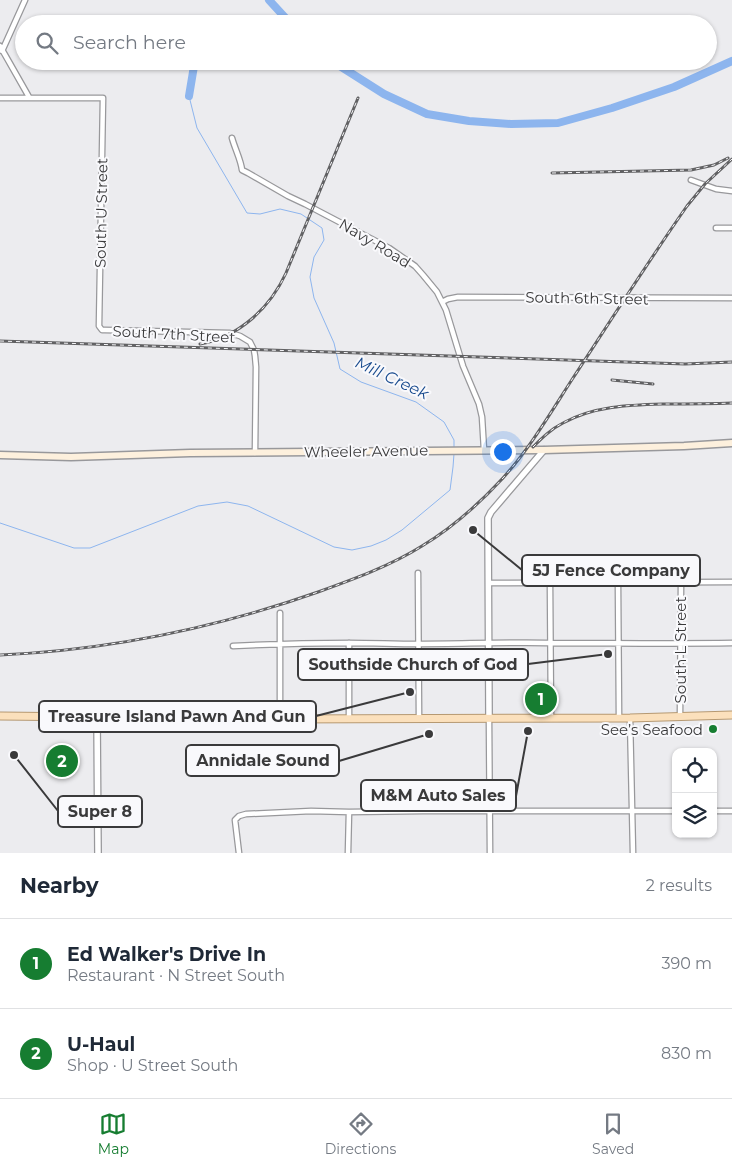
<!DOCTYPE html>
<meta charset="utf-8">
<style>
body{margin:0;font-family:Montserrat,sans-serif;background:#f6f6f7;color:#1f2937}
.controls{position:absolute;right:15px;bottom:15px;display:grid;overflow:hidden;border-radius:10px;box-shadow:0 1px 4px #0004}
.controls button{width:45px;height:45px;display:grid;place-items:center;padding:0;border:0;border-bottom:1px solid #e0e1e3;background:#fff;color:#1f2937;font:25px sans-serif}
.you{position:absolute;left:502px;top:451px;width:18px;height:18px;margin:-12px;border:4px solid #fff;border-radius:50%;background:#1a73e8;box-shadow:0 0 0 8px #1a73e833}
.badge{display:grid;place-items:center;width:32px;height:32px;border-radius:50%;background:#167d31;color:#fff;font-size:16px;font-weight:700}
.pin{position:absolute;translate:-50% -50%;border:2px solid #fff;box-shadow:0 1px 5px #0006}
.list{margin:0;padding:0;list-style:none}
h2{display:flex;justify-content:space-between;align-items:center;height:65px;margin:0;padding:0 20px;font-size:21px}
h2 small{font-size:16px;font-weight:400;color:#747a83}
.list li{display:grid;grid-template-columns:32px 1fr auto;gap:15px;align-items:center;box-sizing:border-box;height:90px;padding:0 20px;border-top:1px solid #e0e1e3}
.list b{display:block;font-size:19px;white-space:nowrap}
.list p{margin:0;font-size:16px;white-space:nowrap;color:#747a83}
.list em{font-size:16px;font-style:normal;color:#747a83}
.icon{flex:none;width:28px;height:28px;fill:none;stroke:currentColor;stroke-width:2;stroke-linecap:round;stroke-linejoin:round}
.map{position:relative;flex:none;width:732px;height:853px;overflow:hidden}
.search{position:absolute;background:#fff;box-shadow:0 1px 4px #0004;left:15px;right:15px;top:15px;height:55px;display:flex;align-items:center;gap:12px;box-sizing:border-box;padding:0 18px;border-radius:28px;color:#747a83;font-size:19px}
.sheet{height:245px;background:#fff}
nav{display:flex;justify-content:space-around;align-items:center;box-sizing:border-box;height:70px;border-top:1px solid #e0e1e3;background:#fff;font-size:14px;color:#747a83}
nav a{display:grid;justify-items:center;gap:2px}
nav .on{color:#167d31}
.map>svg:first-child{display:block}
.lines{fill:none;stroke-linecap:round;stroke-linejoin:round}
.stream{stroke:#8db5ee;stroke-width:1}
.river{stroke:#8db5ee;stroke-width:8}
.minor-casing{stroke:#98989b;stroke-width:7}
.tertiary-casing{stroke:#98989b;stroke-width:8}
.secondary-casing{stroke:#98989b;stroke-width:9}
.primary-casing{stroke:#b69972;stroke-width:9}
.minor{stroke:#fff;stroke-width:4.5}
.tertiary{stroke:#fff;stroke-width:5.5}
.secondary{stroke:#fdf0dd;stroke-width:6}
.primary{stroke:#fbe0bc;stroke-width:7}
.rail-casing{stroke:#616163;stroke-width:3}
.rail{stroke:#f9f9fc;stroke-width:1;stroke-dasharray:4;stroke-linecap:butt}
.poi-dot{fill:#167d31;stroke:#f9f9fc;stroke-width:2}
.labels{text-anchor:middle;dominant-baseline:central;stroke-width:4;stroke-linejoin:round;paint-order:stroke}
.street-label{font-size:15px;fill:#3a3a3b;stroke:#f9f9fc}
.poi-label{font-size:15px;fill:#3a3a3b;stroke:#f9f9fc;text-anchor:end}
.water-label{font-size:16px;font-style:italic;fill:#194b8e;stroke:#f9f9fc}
.leader{fill:none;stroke:#3a3a3b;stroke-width:2}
.callout-dot{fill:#3a3a3b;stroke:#f9f9fc;stroke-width:2}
.callout{fill:#f9f9fc;stroke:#3a3a3b;stroke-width:2}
.callout-label{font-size:16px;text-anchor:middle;font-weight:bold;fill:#3a3a3b}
</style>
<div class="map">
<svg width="732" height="853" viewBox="0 0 732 853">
<rect width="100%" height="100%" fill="#ececef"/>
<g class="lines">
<path class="stream" d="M 189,96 L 197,128 L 247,213 L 260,214 L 280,209 L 301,214 L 322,228 L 324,240 L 314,257 L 310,277 L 314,298 L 334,343 L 340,369 L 361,382 L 416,402 L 444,422 L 454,440 L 454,448
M 0,523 L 74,548 L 90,548 L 198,506 L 227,502 L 248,506 L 334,547 L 352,550 L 371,546 L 386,540 L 402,530 L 450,490 L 453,467 L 454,454"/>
<path class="river" d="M 269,0 L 291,24
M 241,24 L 268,22 L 277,24
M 332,61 L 384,94 L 427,114 L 469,121 L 511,124 L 558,123 L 612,108 L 674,87 L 732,61
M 189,96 L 194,66 L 197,61"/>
<defs>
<path id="minor" d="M 0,46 L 29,97
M 2,51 L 25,0
M 0,98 L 103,98 L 99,326 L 102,330 L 105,330 L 230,333 L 240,336 L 250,342 L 254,350 L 255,356 L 256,367 L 255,453
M 232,138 C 235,149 241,160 242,170 L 248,173 L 288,196 L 305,204 L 389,248 L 415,266 L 423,275 L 437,292 L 446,310 L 463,366 L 479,404 L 482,417 L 484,450
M 691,180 L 716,189 L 732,191
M 716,228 L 732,228
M 442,302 L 448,299 L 458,297 C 550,297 641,298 732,298
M 418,573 L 419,718
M 550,582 L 551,718
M 489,583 L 732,582
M 618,583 L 619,718
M 280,613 L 280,719
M 233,646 C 272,644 311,643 350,643 C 373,643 395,644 418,644 C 462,644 506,642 551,643 C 611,643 671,644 732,643
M 680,717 L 681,582
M 489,718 L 490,853
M 630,718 L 633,853
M 349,719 L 349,643
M 713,811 L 732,811
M 239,853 L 235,820 L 239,816 L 246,814 L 311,811 L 349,812 L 423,811 L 676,811
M 348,853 L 349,812"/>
<path id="tertiary" d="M 97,716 L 98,853
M 489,718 L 488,518 L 491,512 L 544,450"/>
<path id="secondary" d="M 0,455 L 71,457 L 190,453 L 544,450 L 684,446 L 732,443"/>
<path id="primary" d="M 0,716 L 280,719 L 630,718 L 732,715"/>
</defs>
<use href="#minor" class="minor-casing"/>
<use href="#tertiary" class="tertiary-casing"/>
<use href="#secondary" class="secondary-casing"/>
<use href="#primary" class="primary-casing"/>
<use href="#minor" class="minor"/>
<use href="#tertiary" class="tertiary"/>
<use href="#secondary" class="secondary"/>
<use href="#primary" class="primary"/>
<defs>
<path id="rail" d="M 552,173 L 691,170 L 714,165 L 728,158
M 0,341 L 685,364 L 732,362
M 200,344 C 239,337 270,308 286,273 L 358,98
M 612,380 L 653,384
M 533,447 C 542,438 551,429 563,423 C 594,406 629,405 663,404 C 686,404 709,404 732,403
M 0,655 C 108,650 216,628 318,592 C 354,579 390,566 422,546 C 452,528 479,504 503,478 C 530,448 551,412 573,378 C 611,320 648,262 687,206 L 705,184 L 732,159"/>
</defs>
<use href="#rail" class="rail-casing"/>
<use href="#rail" class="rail"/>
</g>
<circle class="poi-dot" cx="713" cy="729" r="5"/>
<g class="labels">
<g class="street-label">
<text transform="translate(101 213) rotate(-89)">South U Street</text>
<text transform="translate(375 243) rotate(31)">Navy Road</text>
<text transform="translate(587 298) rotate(1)">South 6th Street</text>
<text transform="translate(174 334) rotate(3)">South 7th Street</text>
<text transform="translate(366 451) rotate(-1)">Wheeler Avenue</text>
<text transform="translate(680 650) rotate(-90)">South L Street</text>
</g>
<g class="poi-label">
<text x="703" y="729">See’s Seafood</text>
</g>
<g class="water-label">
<text transform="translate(392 378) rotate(25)">Mill Creek</text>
</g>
</g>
<path class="leader" d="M473 530L522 570M608 654L528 664M410 692L316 716M429 734L339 761M528 731L516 796M14 755L58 811"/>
<g class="callout-dot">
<circle cx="473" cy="530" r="5"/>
<circle cx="608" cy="654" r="5"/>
<circle cx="410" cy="692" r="5"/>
<circle cx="429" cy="734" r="5"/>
<circle cx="528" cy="731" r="5"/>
<circle cx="14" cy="755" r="5"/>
</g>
<g class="callout">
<rect x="522" y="555" width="178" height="31" rx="5"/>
<rect x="298" y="649" width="230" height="31" rx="5"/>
<rect x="39" y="701" width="277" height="31" rx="5"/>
<rect x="186" y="745" width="153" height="31" rx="5"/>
<rect x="361" y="780" width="155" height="31" rx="5"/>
<rect x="58" y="796" width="84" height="31" rx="5"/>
</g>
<g class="callout-label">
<text x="611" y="576">5J Fence Company</text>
<text x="413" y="670">Southside Church of God</text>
<text x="177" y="722">Treasure Island Pawn And Gun</text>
<text x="263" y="766">Annidale Sound</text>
<text x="438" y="801">M&amp;M Auto Sales</text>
<text x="100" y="817">Super 8</text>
</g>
</svg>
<div class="controls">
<button><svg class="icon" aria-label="locate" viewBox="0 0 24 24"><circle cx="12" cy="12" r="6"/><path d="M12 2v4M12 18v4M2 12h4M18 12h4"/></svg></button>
<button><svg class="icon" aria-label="layers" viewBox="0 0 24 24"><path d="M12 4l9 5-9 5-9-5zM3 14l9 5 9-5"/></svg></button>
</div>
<div class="you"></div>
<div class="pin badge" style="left:541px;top:699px">1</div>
<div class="pin badge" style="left:62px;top:761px">2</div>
<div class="search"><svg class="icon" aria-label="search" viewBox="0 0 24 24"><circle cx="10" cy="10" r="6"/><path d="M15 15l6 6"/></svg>Search here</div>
</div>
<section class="sheet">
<h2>Nearby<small>2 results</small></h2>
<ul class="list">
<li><span class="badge">1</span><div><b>Ed Walker's Drive In</b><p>Restaurant · N Street South</p></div><em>390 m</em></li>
<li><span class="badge">2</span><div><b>U-Haul</b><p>Shop · U Street South</p></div><em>830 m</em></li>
</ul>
</section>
<nav>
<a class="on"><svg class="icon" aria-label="map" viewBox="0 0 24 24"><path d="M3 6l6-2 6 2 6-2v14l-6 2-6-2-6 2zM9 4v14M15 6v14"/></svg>Map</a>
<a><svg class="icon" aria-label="directions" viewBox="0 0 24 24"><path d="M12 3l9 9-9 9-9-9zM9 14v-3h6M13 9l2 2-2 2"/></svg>Directions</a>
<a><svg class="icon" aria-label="saved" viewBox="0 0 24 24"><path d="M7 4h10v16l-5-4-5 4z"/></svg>Saved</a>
</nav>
